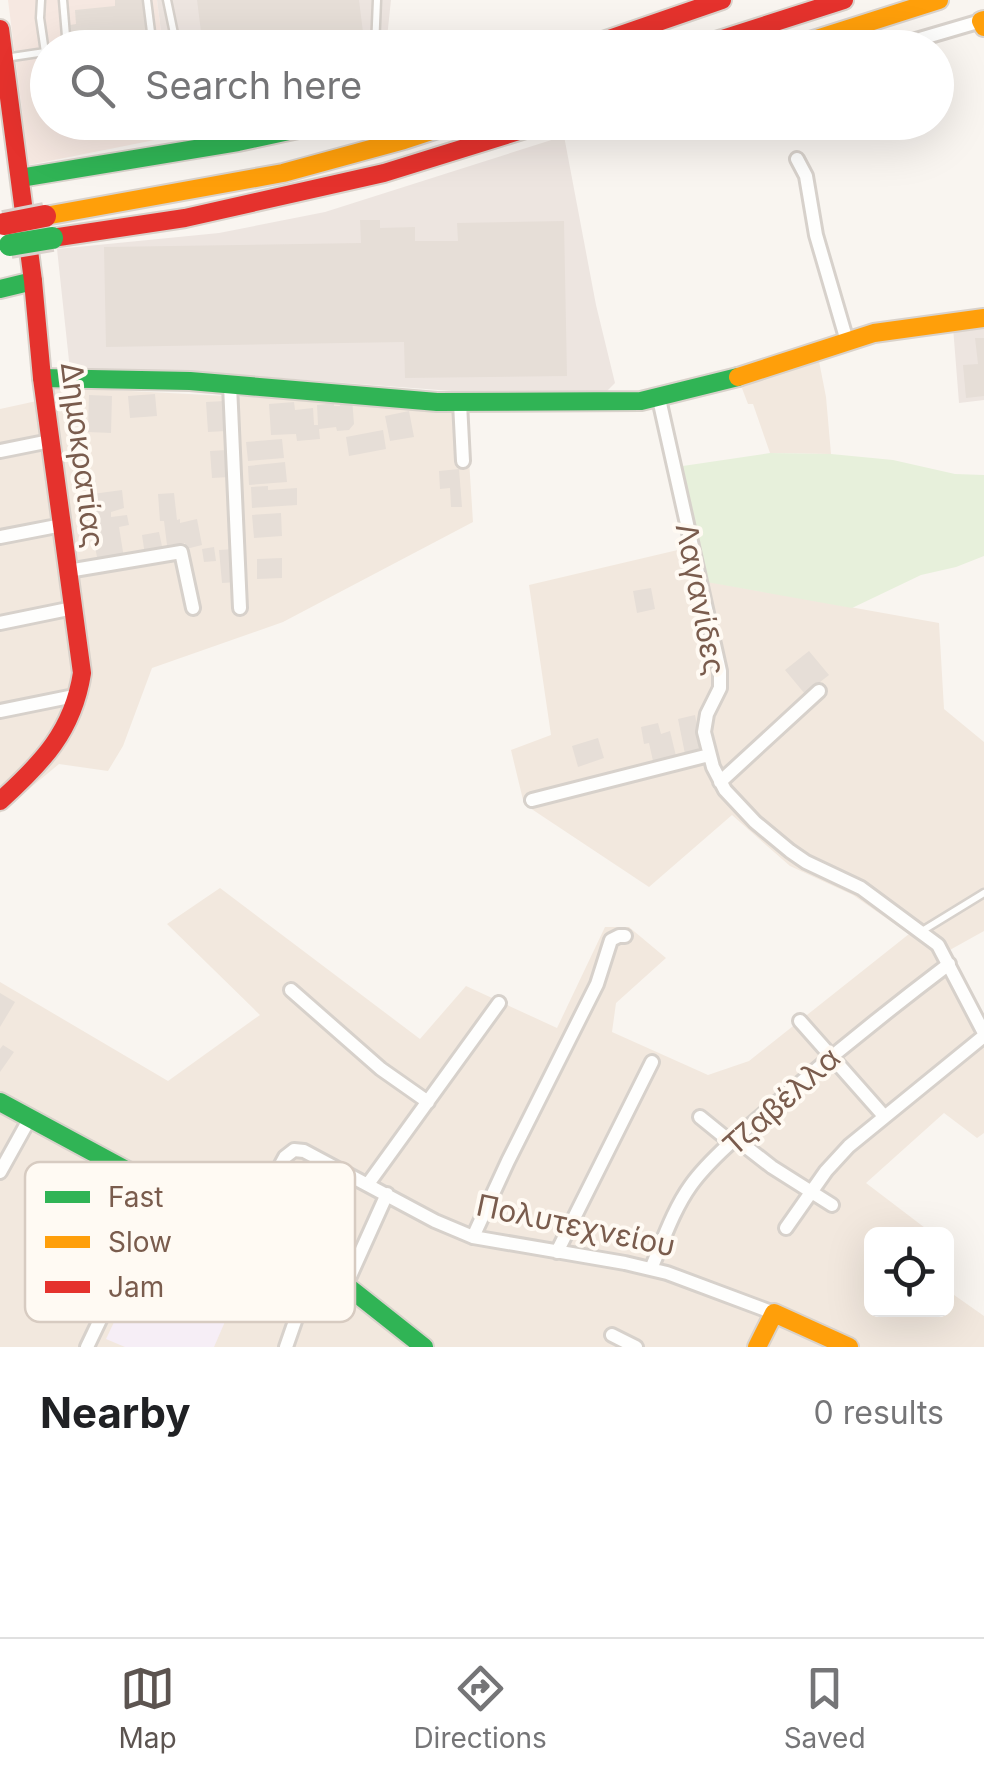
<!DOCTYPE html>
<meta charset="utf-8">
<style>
body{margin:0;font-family:Inter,sans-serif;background:#f2f2f2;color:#202124}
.controls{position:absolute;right:30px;bottom:30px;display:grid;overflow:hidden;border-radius:15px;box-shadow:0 10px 40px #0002}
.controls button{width:90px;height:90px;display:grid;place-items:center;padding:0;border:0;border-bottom:2px solid #e0e0e0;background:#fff;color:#202124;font:50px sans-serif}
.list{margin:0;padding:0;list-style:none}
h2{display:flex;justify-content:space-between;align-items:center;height:130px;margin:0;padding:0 40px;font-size:42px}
h2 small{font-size:32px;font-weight:400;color:#757577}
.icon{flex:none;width:55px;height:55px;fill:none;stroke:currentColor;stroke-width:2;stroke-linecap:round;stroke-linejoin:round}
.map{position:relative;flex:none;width:984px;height:1347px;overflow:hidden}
.search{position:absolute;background:#fff;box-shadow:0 10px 40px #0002;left:30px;right:30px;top:30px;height:110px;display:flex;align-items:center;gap:25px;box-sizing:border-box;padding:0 35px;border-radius:55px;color:#757577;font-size:38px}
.sheet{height:290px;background:#fff}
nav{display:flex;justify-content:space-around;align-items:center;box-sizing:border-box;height:140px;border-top:2px solid #e0e0e0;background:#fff;font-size:28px;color:#757577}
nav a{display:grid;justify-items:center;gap:5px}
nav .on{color:#5c5450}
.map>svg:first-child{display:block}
.residential{fill:#f2e8de}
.commercial{fill:#f6e8e1}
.industrial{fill:#ede5e0}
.education{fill:#f6eef6}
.green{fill:#e7f0db}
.building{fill:#e6ded7}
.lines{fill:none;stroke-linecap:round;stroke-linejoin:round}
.lane-casing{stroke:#d7d1cb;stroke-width:11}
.street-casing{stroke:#d7d1cb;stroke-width:18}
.fast-casing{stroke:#d9d2cb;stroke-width:22}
.slow-casing{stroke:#d9d2cb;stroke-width:22}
.jam-casing{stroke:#d9d2cb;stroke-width:22}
.lane{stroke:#fefefd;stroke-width:6}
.street{stroke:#fefefd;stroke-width:12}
.fast{stroke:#30b455;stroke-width:18}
.slow{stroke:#ff9f0a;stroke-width:18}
.jam{stroke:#e5322d;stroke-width:18}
.fast-bridge-casing{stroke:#dad1cc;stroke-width:28;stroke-linecap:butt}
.jam-bridge-casing{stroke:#dad1cc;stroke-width:28;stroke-linecap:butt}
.fast-bridge{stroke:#30b455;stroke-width:22}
.jam-bridge{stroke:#e5322d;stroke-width:22}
.labels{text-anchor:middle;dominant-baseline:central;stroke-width:8;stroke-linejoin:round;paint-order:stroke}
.street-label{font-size:30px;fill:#7a5c4d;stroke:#fffaf3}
.key{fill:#fffaf3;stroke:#d7cbc1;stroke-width:2.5}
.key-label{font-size:28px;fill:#7a5c4d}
</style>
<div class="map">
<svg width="984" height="1347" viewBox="0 0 984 1347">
<rect width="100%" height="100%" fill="#f9f5f0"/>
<path class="residential" d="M 818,356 L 826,397 L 831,454 L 770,453 L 753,404 L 748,404 L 740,383 Z
M 54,387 L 345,402 L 466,413 L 473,522 L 283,622 L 152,668 L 123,746 L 108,771 L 59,764 L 0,813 L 0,409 L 55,397 Z
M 682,549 L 688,578 L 939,623 L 944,709 L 984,742 L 984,931 L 939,956 L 962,1009 L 984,1044 L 984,1133 L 977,1138 L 944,1113 L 866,1183 L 933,1234 L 872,1234 L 872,1310 L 946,1310 L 947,1290 L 984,1316 L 984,1347 L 0,1347 L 0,982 L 168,1081 L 260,1015 L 167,924 L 220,888 L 420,1039 L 466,986 L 557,1028 L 605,927 L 629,927 L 666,958 L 616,1003 L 612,1032 L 708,1075 L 749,1061 L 909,934 L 853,895 L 790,866 L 732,815 L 649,887 L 524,804 L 511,750 L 551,735 L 529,585 Z"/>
<path class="commercial" d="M 8,0 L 157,0 L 163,47 L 48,48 L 48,122 L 173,123 L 175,136 L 29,165 Z"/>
<path class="industrial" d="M 157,0 L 391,0 L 386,47 L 163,47 Z
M 564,136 L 596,305 L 615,383 L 607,391 L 452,391 L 188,371 L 70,370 L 57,249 L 219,233 L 325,212 Z
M 953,327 L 984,328 L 984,400 L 959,403 Z"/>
<path class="education" d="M 158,1229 L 220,1259 L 214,1271 L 240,1287 L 214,1347 L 125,1347 L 106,1339 Z"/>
<path class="green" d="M 770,453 L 831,454 L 893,460 L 955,474 L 984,475 L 984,556 L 956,567 L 921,575 L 852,608 L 701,581 L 676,467 Z"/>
<path class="building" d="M 115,0 L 143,0 L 149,48 L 73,48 L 70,25 L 76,24 L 75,10 L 115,6 Z
M 197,0 L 359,0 L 365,48 L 203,48 Z
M 360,220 L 380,220 L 380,228 L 415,227 L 415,241 L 458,241 L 457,223 L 564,221 L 567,376 L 405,378 L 404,342 L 106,347 L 104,247 L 361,243 Z
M 975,338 L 984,338 L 984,396 L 966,398 L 963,365 L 978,364 Z
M 155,394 L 157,416 L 130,418 L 128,396 Z
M 89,395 L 112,396 L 111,433 L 88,432 Z
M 352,398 L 354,424 L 349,430 L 337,431 L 336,427 L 319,429 L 320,439 L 297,441 L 296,434 L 271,435 L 269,404 L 294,402 L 295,410 L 313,408 L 314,425 L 318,425 L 317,405 L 334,403 L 334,406 L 340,406 L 339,399 Z
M 225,401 L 226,431 L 208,432 L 206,402 Z
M 409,411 L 414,437 L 390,441 L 385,416 Z
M 383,430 L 386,449 L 349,456 L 346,437 Z
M 282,439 L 284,458 L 248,461 L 246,442 Z
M 227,450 L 229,477 L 212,478 L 210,451 Z
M 285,462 L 287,482 L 249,485 L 248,466 Z
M 459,469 L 462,507 L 451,507 L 450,488 L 440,489 L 439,471 Z
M 268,486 L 268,490 L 297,488 L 297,505 L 252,508 L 251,487 Z
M 122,490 L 124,508 L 111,512 L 111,517 L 127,515 L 129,525 L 119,527 L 124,558 L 98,562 L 85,495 Z
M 174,493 L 177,520 L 180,519 L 180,523 L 197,519 L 202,545 L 186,549 L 185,543 L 167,545 L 164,521 L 160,521 L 158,494 Z
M 281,513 L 282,536 L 254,538 L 252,515 Z
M 159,532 L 163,551 L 145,555 L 142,535 Z
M 214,547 L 216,561 L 204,562 L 202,549 Z
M 234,549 L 237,582 L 222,583 L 219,550 Z
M 282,558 L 282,578 L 257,579 L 257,559 Z
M 651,588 L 655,609 L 637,613 L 633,591 Z
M 809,651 L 829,675 L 805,694 L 785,670 Z
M 695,715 L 702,751 L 685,754 L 678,719 Z
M 658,723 L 661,734 L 670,731 L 676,756 L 653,761 L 649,743 L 644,744 L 641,727 Z
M 598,738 L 604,758 L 578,767 L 572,746 Z
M 0,993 L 15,1002 L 0,1027 Z
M 3,1045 L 14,1052 L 0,1072 L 0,1049 Z"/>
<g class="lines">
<defs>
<path id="lane" d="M 41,0 L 40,18 L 48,73
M 63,0 L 67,48
M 147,0 L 153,48
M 167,0 L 177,48
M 375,48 L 377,0
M 5,58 L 45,52
M 922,931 L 984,893"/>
<path id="street" d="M 889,48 L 981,21
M 797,159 L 806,176 L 816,235 L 847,341
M 230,385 L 240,608
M 659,399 L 720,671 L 720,688 L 707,714 L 704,732 L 713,767 L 725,790 L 755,822 L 790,851 L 806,862 L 861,888 L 938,945 L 984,1033
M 460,403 L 463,461
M 0,451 L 50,441
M 0,537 L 62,525
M 68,571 L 181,552 L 193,608
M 0,623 L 73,608
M 0,711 L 79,695
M 720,782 L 819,691
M 532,800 L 709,755
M 291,990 L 381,1069 L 428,1102
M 800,1021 L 884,1116
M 700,1117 L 732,1143
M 736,1139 L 772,1167 L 832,1205
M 0,1172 L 30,1118
M 368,1184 L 499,1003
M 254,1214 L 285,1157 L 294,1150 L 304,1151 L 435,1221 L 473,1237 L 625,1263 L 667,1273 L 774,1313
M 786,1228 L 826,1171 L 849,1146 L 984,1036
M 473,1237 L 508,1161 L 597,984 L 611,940 L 619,936 L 625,936
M 557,1252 L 652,1062
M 651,1269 C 663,1241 673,1210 691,1185 C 711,1157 753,1123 780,1100 C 835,1053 891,1008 949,964
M 346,1285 L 387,1194
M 612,1335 L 636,1347
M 87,1347 L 163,1188
M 286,1347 L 316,1261"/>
<path id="fast" d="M 20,178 L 238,142 L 331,122
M 0,289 L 33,281
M 42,378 L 190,381 L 437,402 L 641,401 L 738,377
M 0,1102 L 150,1183 L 202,1192 L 242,1209 L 299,1248 L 424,1347"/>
<path id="slow" d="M 984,20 L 981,21 L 984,27
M 788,48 L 939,0
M 45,216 L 283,173 L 404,140 L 459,122
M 738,377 L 874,333 L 984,318
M 757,1347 L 774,1313 L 849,1347"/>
<path id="jam" d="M 0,29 L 33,281 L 42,378 L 82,673 C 73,731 42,763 0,801
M 583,48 L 722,0
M 694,48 L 844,0
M 52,238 L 185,218 L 384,173 L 548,122"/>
</defs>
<use href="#lane" class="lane-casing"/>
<use href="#street" class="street-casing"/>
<use href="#fast" class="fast-casing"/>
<use href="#slow" class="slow-casing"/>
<use href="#jam" class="jam-casing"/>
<use href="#lane" class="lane"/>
<use href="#street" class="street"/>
<use href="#fast" class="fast"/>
<use href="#slow" class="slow"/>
<use href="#jam" class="jam"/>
<defs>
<path id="fast-bridge" d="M 10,245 L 52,238"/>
<path id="jam-bridge" d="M 4,224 L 45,216"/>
</defs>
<use href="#fast-bridge" class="fast-bridge-casing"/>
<use href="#jam-bridge" class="jam-bridge-casing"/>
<use href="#fast-bridge" class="fast-bridge"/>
<use href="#jam-bridge" class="jam-bridge"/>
</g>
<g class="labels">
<g class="street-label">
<text transform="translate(83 455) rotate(83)">Δημοκρατίας</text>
<text transform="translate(701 599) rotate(79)">Λαγανίδες</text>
<text transform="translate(781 1101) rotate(-42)">Τζαβέλλα</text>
<text transform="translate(576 1225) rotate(12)">Πολυτεχνείου</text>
</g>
</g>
<rect x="25" y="1162" width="330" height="160" rx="15" class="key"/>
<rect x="45" y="1191" width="45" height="12" fill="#30b455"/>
<rect x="45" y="1236" width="45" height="12" fill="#ff9f0a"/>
<rect x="45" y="1281" width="45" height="12" fill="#e5322d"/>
<g class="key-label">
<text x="108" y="1207">Fast</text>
<text x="108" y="1252">Slow</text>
<text x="108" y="1297">Jam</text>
</g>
</svg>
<div class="controls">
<button><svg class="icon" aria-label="locate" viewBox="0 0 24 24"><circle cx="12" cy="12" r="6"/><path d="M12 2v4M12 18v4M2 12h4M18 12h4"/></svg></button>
</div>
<div class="search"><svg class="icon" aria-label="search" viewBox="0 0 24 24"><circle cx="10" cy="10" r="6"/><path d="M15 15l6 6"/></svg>Search here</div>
</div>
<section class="sheet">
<h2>Nearby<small>0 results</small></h2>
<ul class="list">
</ul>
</section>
<nav>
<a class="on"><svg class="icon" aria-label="map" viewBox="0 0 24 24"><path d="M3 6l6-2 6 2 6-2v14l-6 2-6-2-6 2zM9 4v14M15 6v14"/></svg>Map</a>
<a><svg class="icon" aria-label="directions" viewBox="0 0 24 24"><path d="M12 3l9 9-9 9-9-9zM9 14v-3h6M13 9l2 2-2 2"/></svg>Directions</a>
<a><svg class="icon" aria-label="saved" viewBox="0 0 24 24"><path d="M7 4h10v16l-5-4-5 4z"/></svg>Saved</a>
</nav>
